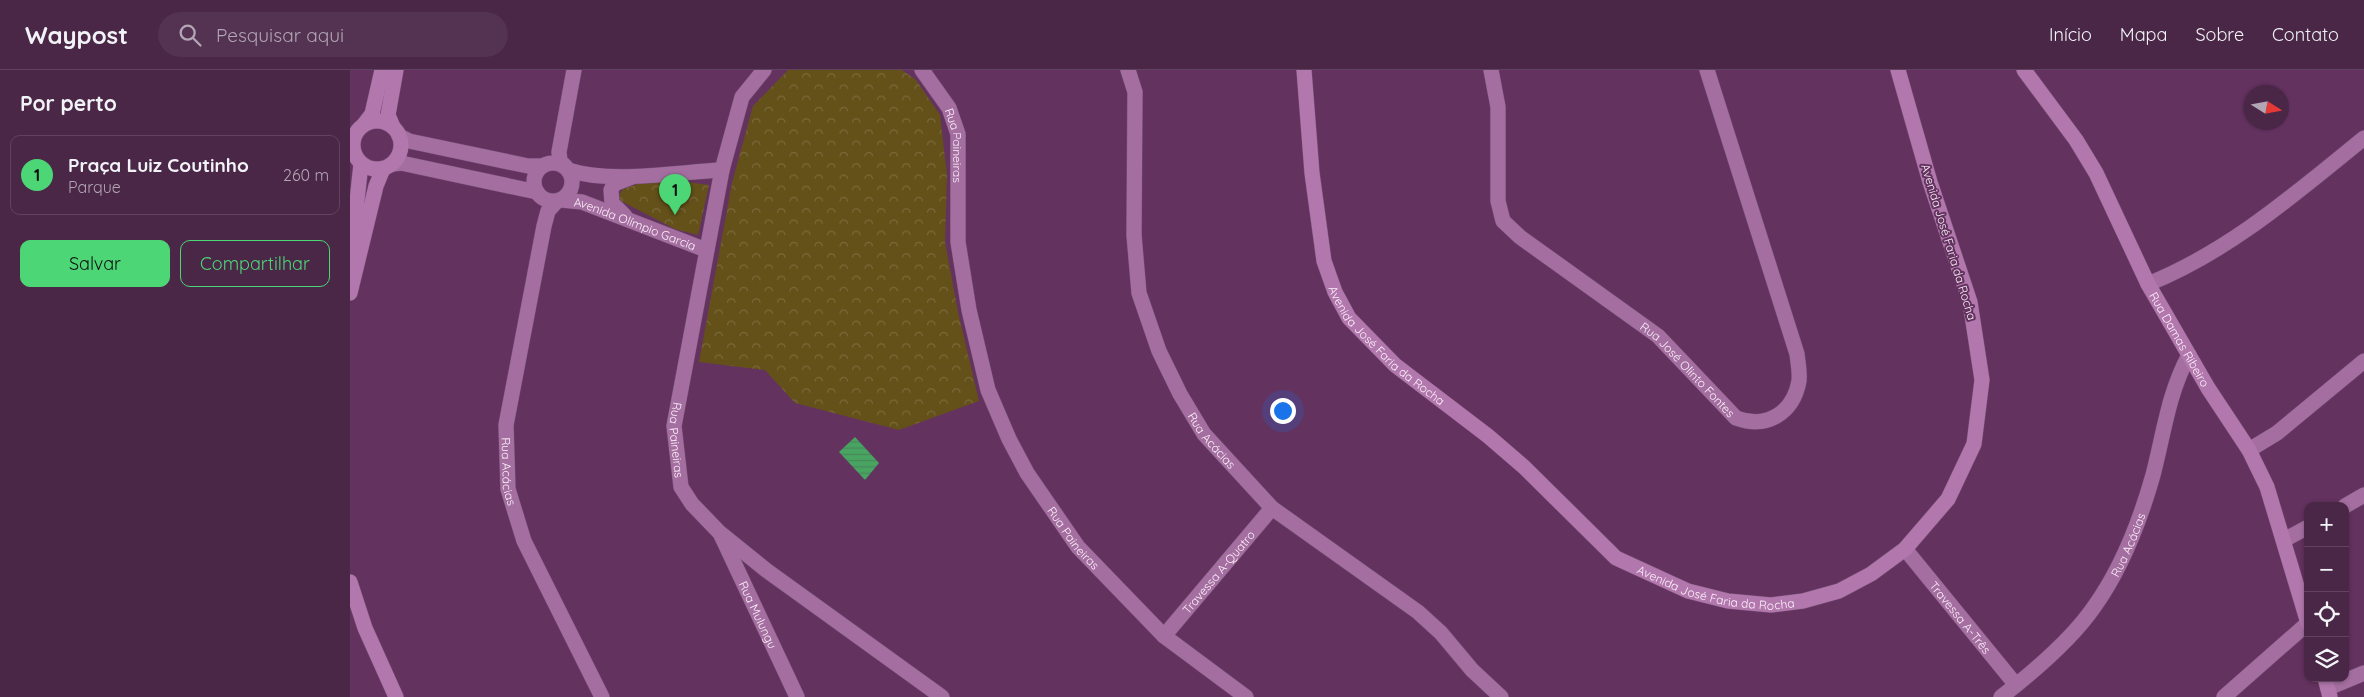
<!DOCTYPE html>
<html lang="pt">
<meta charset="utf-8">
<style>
body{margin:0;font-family:Quicksand,sans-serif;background:#543252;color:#f1f3f6}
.controls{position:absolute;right:15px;bottom:15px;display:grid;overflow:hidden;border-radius:10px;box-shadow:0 1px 4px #0004}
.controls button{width:45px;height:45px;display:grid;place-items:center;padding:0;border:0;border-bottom:1px solid #614360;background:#4a2647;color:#f1f3f6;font:25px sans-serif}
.compass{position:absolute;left:1894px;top:15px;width:45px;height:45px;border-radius:50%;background:#4a2647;box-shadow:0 1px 4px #0004;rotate:101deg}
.you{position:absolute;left:932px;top:340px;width:18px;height:18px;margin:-12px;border:4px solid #fff;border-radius:50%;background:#1a73e8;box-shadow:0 0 0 8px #1a73e833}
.badge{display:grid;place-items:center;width:32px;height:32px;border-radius:50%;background:#4dd676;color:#111;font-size:16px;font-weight:700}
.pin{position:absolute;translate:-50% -41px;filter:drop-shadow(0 1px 2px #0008)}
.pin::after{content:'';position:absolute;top:26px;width:18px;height:15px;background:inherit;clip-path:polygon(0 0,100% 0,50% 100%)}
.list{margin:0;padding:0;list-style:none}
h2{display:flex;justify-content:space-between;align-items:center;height:65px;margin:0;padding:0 20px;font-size:21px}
h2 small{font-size:16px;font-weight:400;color:#b2a5b4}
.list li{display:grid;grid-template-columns:32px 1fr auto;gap:15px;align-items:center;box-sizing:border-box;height:80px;margin:0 10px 10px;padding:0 10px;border:1px solid #614360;border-radius:10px}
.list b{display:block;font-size:19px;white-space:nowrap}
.list p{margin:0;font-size:16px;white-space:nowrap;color:#b2a5b4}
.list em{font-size:16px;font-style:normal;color:#b2a5b4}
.actions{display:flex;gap:10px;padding:15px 20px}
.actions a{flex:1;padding:11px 0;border:1px solid #4dd676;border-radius:10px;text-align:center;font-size:18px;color:#4dd676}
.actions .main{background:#4dd676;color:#111}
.icon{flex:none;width:28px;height:28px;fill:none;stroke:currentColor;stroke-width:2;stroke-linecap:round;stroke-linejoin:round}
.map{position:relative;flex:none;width:2014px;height:627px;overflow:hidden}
header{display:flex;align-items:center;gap:30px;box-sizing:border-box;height:70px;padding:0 25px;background:#4a2647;border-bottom:1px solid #614360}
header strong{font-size:24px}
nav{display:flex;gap:28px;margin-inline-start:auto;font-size:18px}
.search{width:350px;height:45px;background:#543252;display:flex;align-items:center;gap:12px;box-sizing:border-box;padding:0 18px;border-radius:28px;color:#b2a5b4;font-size:19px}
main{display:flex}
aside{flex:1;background:#4a2647}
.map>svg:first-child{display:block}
.park{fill:url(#park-crowns)}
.water{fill:url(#water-rules)}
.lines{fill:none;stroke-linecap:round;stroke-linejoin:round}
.street-casing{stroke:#754f73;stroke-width:16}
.secondary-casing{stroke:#754f73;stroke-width:16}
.street{stroke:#a46fa0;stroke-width:15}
.secondary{stroke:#b277ad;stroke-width:15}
.labels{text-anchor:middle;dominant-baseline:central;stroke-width:4;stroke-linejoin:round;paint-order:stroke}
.street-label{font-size:12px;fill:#fcf0fa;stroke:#63325f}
</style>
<header>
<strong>Waypost</strong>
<div class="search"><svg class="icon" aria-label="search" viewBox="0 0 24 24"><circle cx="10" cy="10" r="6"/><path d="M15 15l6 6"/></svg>Pesquisar aqui</div>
<nav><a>Início</a><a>Mapa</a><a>Sobre</a><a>Contato</a></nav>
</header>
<main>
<aside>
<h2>Por perto<small></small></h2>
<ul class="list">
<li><span class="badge">1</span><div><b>Praça Luiz Coutinho</b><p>Parque</p></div><em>260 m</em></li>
</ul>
<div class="actions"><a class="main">Salvar</a><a>Compartilhar</a></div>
</aside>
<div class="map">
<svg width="2014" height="627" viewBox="0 0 2014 627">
<defs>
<pattern id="park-crowns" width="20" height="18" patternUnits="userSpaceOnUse" patternTransform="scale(1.25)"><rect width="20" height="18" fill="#635119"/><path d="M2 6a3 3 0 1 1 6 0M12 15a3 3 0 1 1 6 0" fill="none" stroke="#7a6a3b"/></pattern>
<pattern id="water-rules" width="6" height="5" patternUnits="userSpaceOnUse" patternTransform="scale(1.25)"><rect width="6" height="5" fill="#48a461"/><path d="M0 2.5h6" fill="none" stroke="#49885a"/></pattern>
</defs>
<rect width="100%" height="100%" fill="#63325f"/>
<path class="park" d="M 438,0 L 552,0 L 566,10 L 590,45 L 597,105 L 595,172 L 608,242 L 629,331 L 549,360 L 445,333 L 415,300 L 349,292 L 382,113 L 403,36 Z
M 330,111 L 359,115 L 348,165 L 325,159 L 271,131 L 269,126 L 273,119 L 291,113 Z"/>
<path class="water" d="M 505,367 L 529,393 L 515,410 L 489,382 Z"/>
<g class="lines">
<defs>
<g id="street">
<path id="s1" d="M 414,0 L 392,27 L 372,100 L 324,356 L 331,417 L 342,434 L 369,462 L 416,500 L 592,627"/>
<path id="s2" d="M 572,0 L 599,38 L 608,64 L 608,172 L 619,240 L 638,320 L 659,369 L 677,403 L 728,477 L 814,566 L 896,627"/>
<path id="s3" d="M 778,0 L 785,22 L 784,165 L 789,223 L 809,281 L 830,324 L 854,364 L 922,438 L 1068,542 L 1091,563 L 1122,600 L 1151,627"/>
<path id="s4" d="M 1141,0 L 1148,37 L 1148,131 L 1153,151 L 1170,167 L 1308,266 L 1386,348 C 1416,359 1443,344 1449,311 C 1450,303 1448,293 1447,284 L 1357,0"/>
<path d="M 49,66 L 59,71 L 178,96 L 192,96"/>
<circle cx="203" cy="112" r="19"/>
<path d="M 43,94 L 51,93 L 187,122"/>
<path d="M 216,97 L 210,91 L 209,82 L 224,0"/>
<path d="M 218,100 C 261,114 327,102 372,100"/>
<path id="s5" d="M 211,130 L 232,132 L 356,180"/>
<path id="s6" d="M 207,131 L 198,141 L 194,156 L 156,355 L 158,419 L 174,471 L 252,627"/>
<path d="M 275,146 L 262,133 L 261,120 L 264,114 L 282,107"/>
<path d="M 1798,214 C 1880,181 1946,123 2014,68"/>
<path d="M 1899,380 L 1927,363 L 2014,291"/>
<path d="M 1995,436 L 2014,425"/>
<path id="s7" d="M 371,465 L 447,627"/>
<path d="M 1934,470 L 1958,457"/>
<path id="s8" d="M 1555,479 L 1666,615"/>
<path id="s9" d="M 814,566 L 922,438"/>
<path d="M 1978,618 L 2014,603"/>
<path id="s10" d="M 1651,627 C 1682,603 1722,569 1744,537 C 1772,498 1790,451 1803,405 C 1814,363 1818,324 1839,285"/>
<path d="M 1874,627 L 1958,553"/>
</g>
<g id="secondary">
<path id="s11" d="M 954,0 L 962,103 L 974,191 L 985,222 L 999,248 L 1045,295 L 1138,366 L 1174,397 L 1266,488 L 1338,521 L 1378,531 L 1421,535 L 1453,531 L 1489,521 L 1521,504 L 1555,479 L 1598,429 L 1624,374 L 1632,310 L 1620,232 L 1580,112 L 1548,0"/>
<path id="s12" d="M 1674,0 L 1726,70 L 1746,103 L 1798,214 L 1858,318 L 1899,380 L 1917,417 L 1958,553"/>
<circle cx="27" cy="75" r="24"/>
<path d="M 15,53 L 22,44 L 32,0"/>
<path d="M 43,57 L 38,45 L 46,0"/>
<path d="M 1,185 L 11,94"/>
<path d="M 0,223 L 26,116 L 33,99"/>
<path d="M 0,512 L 15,558 L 46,627"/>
<path d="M 1975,608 L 1980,627"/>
</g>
</defs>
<use href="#street" class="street-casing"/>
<use href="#secondary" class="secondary-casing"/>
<use href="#street" class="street"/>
<use href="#secondary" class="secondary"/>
</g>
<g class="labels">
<g class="street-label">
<text stroke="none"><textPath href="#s2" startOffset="85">Rua Paineiras</textPath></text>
<text stroke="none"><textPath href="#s5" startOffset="78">Avenida Olímpio Garcia</textPath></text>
<text transform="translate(1599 172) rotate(73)">Avenida José Faria da Rocha</text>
<text stroke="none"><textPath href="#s12" startOffset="312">Rua Damas Ribeiro</textPath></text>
<text stroke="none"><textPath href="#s11" startOffset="300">Avenida José Faria da Rocha</textPath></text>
<text stroke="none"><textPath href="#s4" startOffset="390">Rua José Olinto Fontes</textPath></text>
<text stroke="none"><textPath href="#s3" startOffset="390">Rua Acácias</textPath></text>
<text stroke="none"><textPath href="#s1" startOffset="385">Rua Paineiras</textPath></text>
<text stroke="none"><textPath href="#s6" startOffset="278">Rua Acácias</textPath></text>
<text stroke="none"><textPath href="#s2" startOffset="505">Rua Paineiras</textPath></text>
<text stroke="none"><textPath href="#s10" startOffset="201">Rua Acácias</textPath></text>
<text stroke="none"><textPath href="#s9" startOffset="84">Travessa A-Quatro</textPath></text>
<text stroke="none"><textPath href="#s11" startOffset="720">Avenida José Faria da Rocha</textPath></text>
<text stroke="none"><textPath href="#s7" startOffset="88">Rua Mulungu</textPath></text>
<text stroke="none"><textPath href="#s8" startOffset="88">Travessa A-Três</textPath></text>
</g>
</g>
</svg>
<div class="controls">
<button>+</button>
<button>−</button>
<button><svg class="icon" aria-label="locate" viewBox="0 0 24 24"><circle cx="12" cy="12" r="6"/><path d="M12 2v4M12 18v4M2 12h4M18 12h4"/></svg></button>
<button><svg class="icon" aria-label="layers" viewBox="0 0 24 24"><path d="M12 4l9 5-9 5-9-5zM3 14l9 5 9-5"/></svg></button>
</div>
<svg class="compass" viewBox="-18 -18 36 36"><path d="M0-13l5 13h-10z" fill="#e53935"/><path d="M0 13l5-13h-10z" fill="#b2a5b4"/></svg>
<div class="you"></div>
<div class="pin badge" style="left:325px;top:145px">1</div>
</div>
</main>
